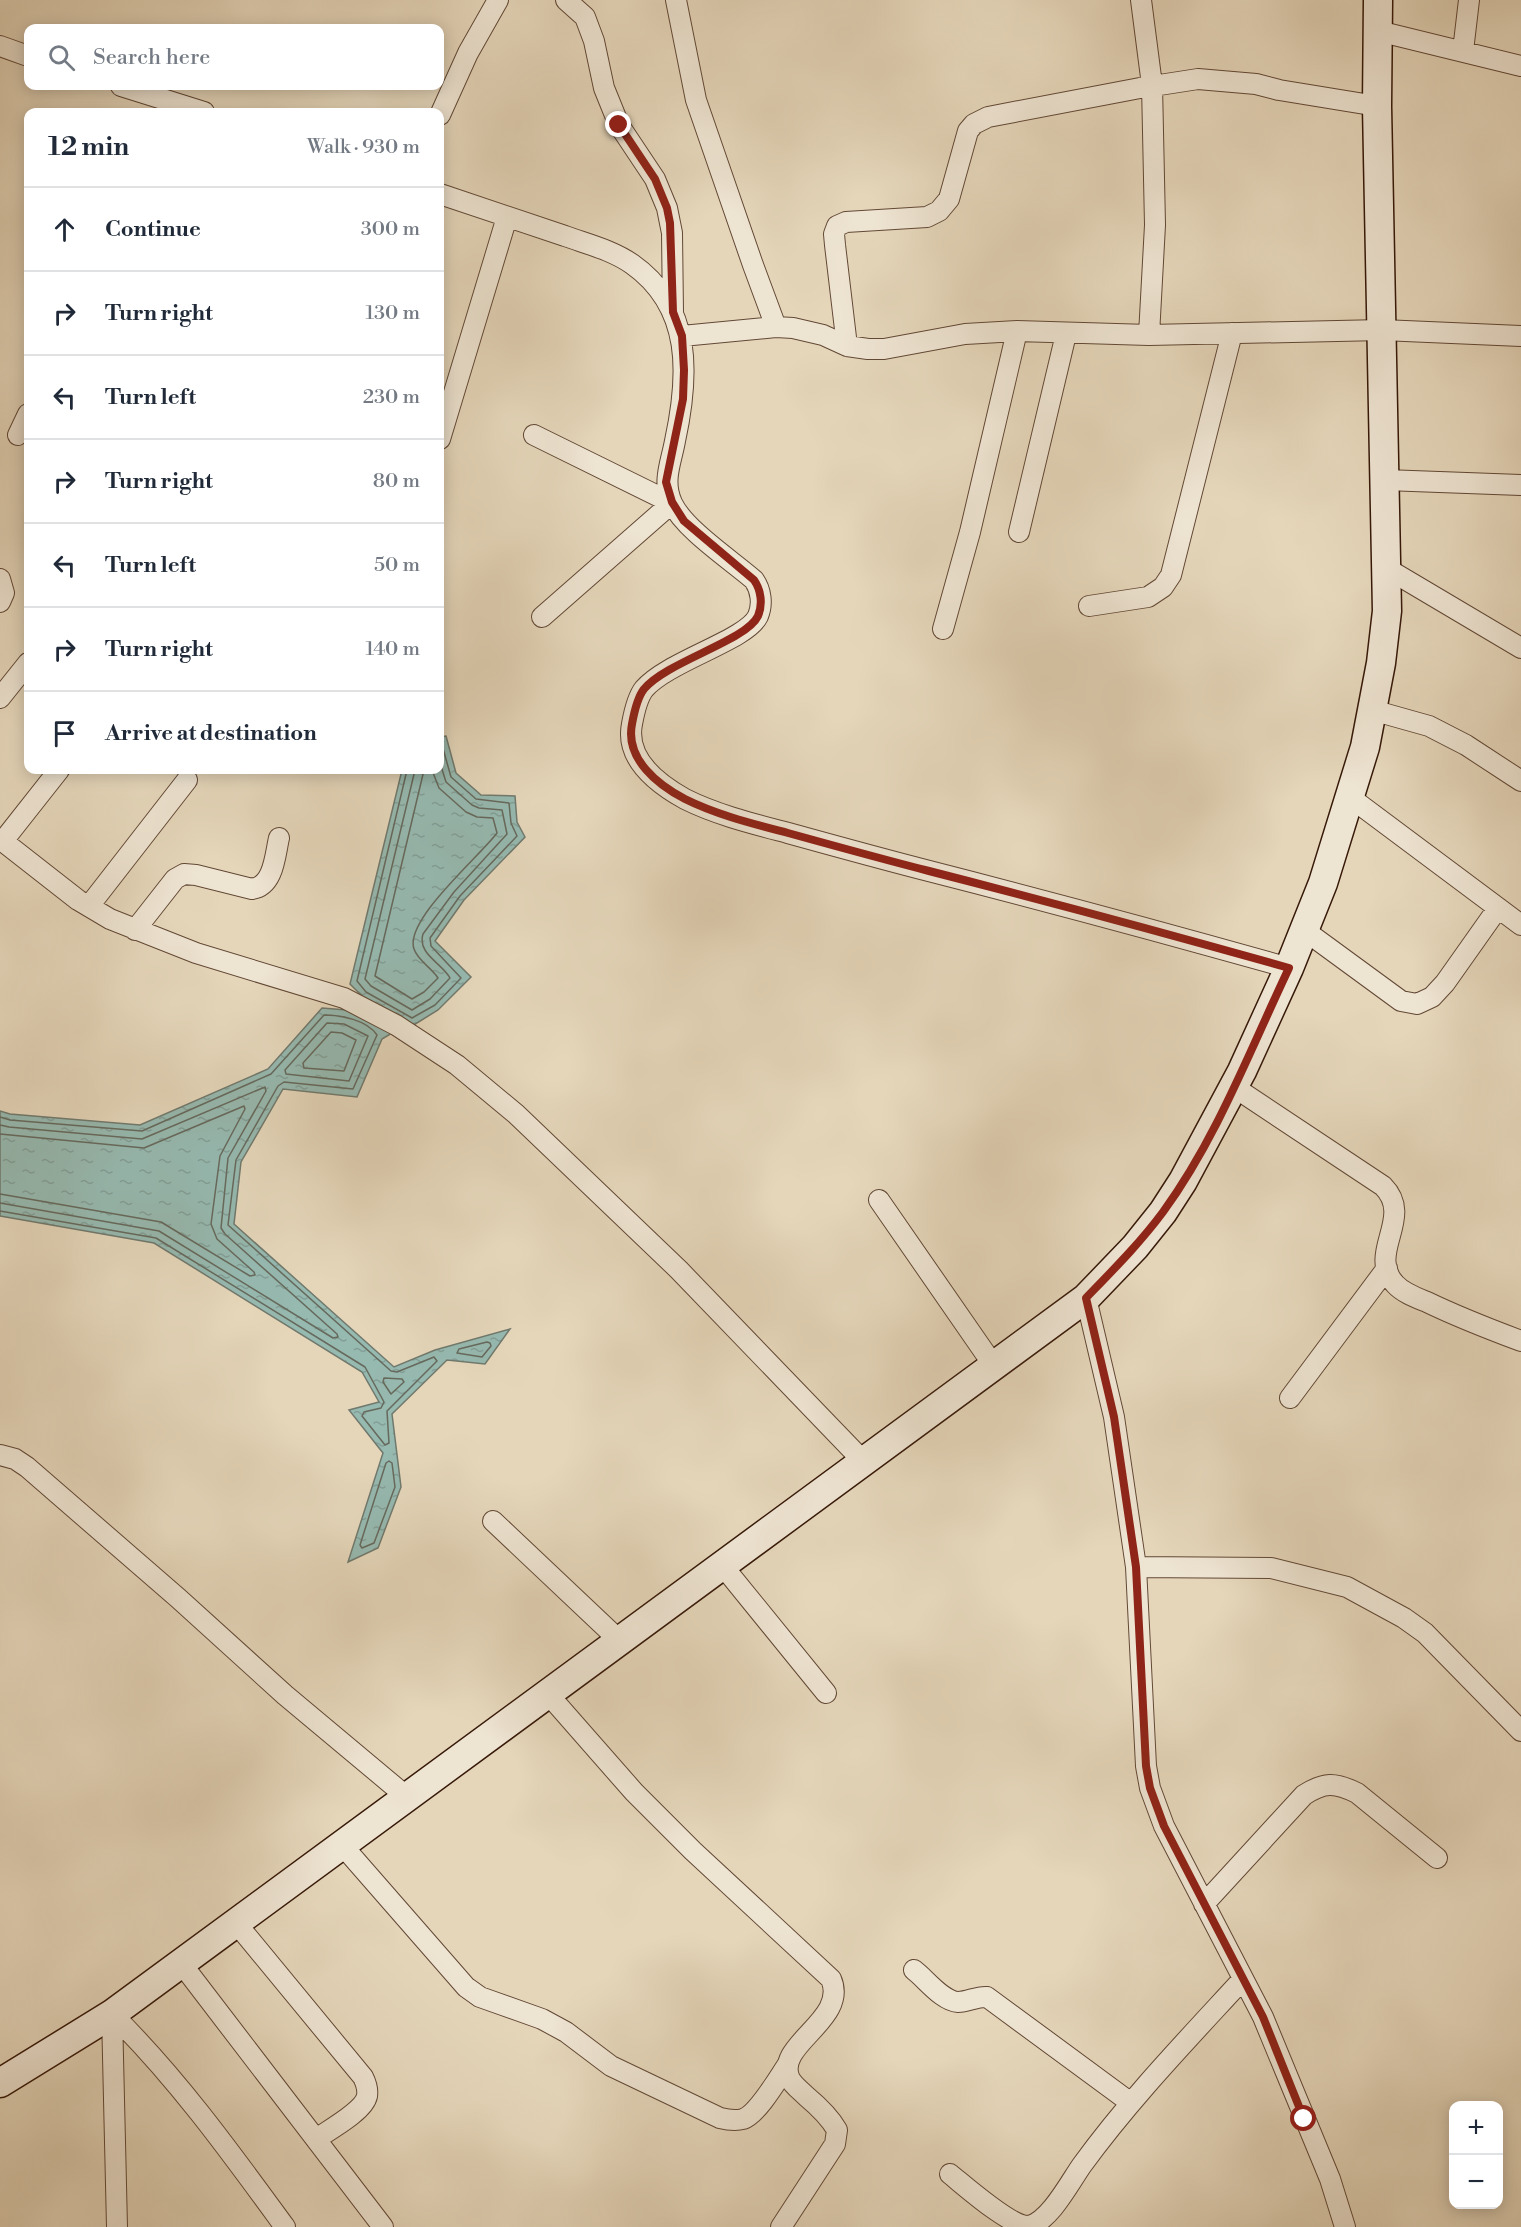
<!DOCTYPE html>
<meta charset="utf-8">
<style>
body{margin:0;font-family:"Libre Bodoni",serif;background:#f2f2f3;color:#1f2937}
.controls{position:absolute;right:18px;bottom:18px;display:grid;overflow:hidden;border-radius:12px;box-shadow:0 3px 15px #0003}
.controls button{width:54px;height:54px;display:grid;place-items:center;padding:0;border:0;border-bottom:2px solid #e0e1e3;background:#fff;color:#1f2937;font:30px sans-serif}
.stop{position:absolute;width:18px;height:18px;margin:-14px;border:4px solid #8f2418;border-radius:50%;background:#fff}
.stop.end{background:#8f2418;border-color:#fff;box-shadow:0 2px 6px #0008}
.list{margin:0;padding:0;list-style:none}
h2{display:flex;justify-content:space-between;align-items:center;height:78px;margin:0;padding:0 24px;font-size:26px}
h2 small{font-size:20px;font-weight:400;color:#747a83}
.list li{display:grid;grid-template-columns:39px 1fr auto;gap:18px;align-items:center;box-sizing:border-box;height:84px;padding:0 24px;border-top:2px solid #e0e1e3}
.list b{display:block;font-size:22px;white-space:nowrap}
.list em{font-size:20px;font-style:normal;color:#747a83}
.icon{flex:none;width:33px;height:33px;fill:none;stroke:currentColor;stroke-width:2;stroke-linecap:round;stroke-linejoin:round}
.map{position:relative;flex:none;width:1521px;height:2227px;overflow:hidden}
.search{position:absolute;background:#fff;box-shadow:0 3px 15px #0003;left:24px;top:24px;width:420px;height:66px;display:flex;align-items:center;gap:15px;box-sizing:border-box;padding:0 21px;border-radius:12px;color:#747a83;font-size:22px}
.panel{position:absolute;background:#fff;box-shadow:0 3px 15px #0003;left:24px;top:108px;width:420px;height:666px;border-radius:12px}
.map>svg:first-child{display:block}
.water{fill:url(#water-ripples);stroke:#70796d;stroke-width:1.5}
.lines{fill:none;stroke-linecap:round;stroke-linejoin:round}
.shore{stroke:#66695c;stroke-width:1.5}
.street-casing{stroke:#624835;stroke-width:22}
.secondary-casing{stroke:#371909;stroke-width:31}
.street{stroke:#eee4d2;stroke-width:20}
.secondary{stroke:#eee4d2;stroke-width:28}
.route{stroke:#8f2418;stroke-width:8}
</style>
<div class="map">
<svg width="1521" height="2227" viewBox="0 0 1521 2227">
<defs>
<pattern id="water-ripples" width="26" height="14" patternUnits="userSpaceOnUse" patternTransform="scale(1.5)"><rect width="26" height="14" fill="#96b9b0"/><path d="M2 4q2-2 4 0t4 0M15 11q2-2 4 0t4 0" fill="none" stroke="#829e96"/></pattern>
</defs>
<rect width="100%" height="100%" fill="#e5d6ba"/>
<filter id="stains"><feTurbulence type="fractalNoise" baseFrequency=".00333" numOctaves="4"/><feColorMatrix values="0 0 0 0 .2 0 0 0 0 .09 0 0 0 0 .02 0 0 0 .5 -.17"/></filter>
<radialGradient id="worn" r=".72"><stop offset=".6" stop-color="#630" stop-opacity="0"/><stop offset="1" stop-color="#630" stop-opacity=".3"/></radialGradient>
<path class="water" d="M 446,736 L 456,773 L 481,795 L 515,796 L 517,822 L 525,837 L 464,900 L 435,941 L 471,977 L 438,1010 L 412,1026 L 362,996 L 350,984 L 402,770 L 440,770 L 440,737 Z
M 322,1008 L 347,1010 L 392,1033 L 382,1039 L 357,1097 L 283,1089 L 241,1162 L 234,1224 L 394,1367 L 435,1350 L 510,1329 L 485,1364 L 447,1360 L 392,1414 L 401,1487 L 378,1548 L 348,1562 L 383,1453 L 349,1410 L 379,1402 L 362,1372 L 154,1243 L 0,1216 L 0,1111 L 10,1114 L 140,1125 L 268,1069 Z"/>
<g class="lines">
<path class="shore" d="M 407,770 L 357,981 L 366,992 L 412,1018 L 435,1005 L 461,978 L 431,946 L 430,938 L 460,896 L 517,836 L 511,823 L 509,803 L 476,799 L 451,777 L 442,745 L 440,743
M 415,770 L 365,979 L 371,986 L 412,1010 L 430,999 L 450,978 C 442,963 417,954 423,934 L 454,892 L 507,834 L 502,810 L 479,808 L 472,805 L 446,782 L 440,763
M 424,770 L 375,976 L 412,999 L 424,992 L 438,978 C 432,968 418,961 414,949 C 404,920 480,856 497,833 L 493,818 L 477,817 L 466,812 L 439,788 L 432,770
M 327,1023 L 344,1024 L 368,1036 L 349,1081 L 286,1074 L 285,1070 Z
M 331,1032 L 342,1033 L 356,1040 L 344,1071 L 304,1068 L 303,1063 Z
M 0,1117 L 10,1120 L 142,1131 L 271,1074 L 324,1015 C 341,1015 367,1020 377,1035 L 353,1089 L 284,1082 L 278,1086 L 236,1160 L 228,1225 L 391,1371 L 397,1372 L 434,1357 L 437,1361 L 387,1411 L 389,1443 L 385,1445 L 362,1416 L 364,1412 L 381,1408 L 384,1402 L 365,1367 L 156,1238 L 0,1211
M 0,1125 L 9,1127 L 142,1139 L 265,1087 L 266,1091 L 228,1158 L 221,1228 L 225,1234 L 337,1334 L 338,1337 L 333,1338 L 159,1231 L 0,1203
M 0,1134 L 144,1148 L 244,1106 L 245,1109 L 220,1156 L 211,1224 L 217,1239 L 254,1272 L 255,1275 L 250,1276 L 161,1222 L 0,1194
M 487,1342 L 490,1343 L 491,1346 L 482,1357 L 457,1353 L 459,1349 Z
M 384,1378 L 402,1379 L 404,1382 L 391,1394 L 383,1382 Z
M 389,1461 L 392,1463 L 395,1487 L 374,1543 L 362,1548 L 360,1545 L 386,1463 Z"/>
<defs>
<path id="street" d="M 566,0 L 585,17 L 594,41 L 604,88 L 619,125 L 655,179 L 667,208 L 672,233 L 673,312
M 676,0 L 696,100 L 753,265 L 776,327
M 1141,0 L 1152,85 L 1155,225 L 1149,335
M 1378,31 L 1521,66
M 0,46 L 28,56
M 1463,51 L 1469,0
M 121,86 L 204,112
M 440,115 L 468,53 L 498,0
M 440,194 C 481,208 523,222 565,236 C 587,244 612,250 632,264 C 693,307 689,376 675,441 C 671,463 662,481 672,503 C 684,529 731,560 754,580 C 761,590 763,604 758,616 C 747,640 668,661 644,689 C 637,698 634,713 632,724 C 625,759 658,784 685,799 C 717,815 754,824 788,833 C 835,846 882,859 929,871 C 1050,902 1169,934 1289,968
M 682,336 L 776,327 L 793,328 L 823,335 L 847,346 L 868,349 L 884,349 L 965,334 L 1017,331 L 1149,335 L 1382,330 L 1521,336
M 847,346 L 835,245 L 834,234 L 837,226 L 846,222 L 927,217 L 939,211 L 949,199 L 968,131 L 974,124 L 988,117 L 1140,88 L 1198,79 L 1256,84 L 1279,90 L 1377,106
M 18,435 L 28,414
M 534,435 L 672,503 L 542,617
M 440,439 L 507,217
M 1385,480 L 1521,485
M 1019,532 L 1066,334
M 1386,568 L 1521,648
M 0,579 L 4,593 L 0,602
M 1089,606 L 1148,597 L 1163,587 L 1171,575 L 1232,333
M 943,629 L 970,532 L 1017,331
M 0,698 L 28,663
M 1372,710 L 1429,726 L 1466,745 L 1521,781
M 1351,798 L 1521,925
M 0,839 L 78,900 L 110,919 L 196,953 L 344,998 L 396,1025 L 457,1065 L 516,1114 L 679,1270 L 864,1462
M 3,841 L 59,770
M 89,906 L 187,780
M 135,930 L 175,879 L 184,874 L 196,875 L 252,889 C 274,886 275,855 279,838
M 1304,930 L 1401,1001 L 1417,1004 L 1432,997 L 1445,983 L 1498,908
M 1234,1087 L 1383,1186 C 1415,1218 1366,1253 1395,1284 C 1403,1293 1417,1298 1427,1302 C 1458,1317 1489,1329 1521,1341
M 879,1200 L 994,1366
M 1086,1298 L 1114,1417 L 1136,1567 L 1146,1766 L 1150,1788 L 1164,1826 L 1263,2017 L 1330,2179 L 1345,2227
M 1290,1398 L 1387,1268
M 0,1455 L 15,1459 L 27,1467 L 178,1598 L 285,1695 L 407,1797
M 493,1521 L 620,1641
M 722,1565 L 826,1693
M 1136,1567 L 1271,1568 L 1347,1587 L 1404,1618 L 1425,1633 L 1521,1731
M 548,1694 L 634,1792 L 693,1851 L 831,1979 C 849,2020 773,2045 790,2079 C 793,2085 801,2091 806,2096 C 818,2106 829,2116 837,2130 L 835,2144 L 781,2227
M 342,1845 L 466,1987 L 480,1997 L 542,2019 L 566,2032 L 611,2066 L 720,2118 C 728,2120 736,2121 743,2119 C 758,2114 779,2077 788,2064
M 1204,1904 L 1304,1795 C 1324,1782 1335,1782 1357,1793 L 1437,1858
M 236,1923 L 363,2077 C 366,2083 368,2090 367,2096 C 364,2111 329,2130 316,2139
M 181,1963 L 383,2227
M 914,1970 C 926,1979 942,2001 958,2002 C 968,2002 977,1996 987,1997 L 1131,2103
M 112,2014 C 177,2078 231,2153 285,2227
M 112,2014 L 117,2227
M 950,2174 C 965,2186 1011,2227 1029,2226 C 1050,2221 1070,2182 1082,2165 C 1130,2099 1188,2039 1243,1979"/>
<path id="secondary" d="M 0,2083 L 112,2014 L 1086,1298 L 1135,1247 L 1163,1212 L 1183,1181 L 1242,1071 L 1289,968 L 1323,883 L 1365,747 L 1381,663 L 1387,611 L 1377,106 L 1378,0"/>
</defs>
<use href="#street" class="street-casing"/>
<use href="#secondary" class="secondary-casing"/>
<use href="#street" class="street"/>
<use href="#secondary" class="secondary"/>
</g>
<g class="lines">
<path class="route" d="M 619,125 L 655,179 L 667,208 L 670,223 L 673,312 L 682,336 L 684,370 L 683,399 L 666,482 L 672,502 L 684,521 L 754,580 C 761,590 763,604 758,616 C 746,641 668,661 644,689 C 637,698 634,713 632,724 C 625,759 658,785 685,799 C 717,815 754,824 788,833 C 835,846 882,859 929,871 C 1050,902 1169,934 1289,968 C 1250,1050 1217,1138 1163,1212 C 1140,1243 1113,1270 1086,1298 L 1114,1417 L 1136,1567 L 1146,1766 L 1150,1788 L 1164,1826 L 1263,2017 L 1304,2119"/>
</g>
<rect width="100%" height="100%" filter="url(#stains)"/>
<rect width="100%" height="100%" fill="url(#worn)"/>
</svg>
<div class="controls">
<button>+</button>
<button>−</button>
</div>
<div class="stop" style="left:1304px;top:2119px"></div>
<div class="stop end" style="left:619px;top:125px"></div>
<div class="search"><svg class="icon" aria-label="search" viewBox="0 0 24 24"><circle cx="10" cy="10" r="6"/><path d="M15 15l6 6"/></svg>Search here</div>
<section class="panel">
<h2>12 min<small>Walk · 930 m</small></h2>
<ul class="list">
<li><svg class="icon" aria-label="ahead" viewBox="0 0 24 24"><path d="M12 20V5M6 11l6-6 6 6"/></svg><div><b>Continue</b></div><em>300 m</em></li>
<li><svg class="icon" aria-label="right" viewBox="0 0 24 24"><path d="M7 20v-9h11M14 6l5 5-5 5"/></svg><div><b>Turn right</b></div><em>130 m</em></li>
<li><svg class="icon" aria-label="left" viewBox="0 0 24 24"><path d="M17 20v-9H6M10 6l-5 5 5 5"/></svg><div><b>Turn left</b></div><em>230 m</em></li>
<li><svg class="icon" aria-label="right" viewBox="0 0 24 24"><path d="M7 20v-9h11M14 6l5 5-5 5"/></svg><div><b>Turn right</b></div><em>80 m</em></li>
<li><svg class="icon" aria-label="left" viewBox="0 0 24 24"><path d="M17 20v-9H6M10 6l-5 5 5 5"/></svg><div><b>Turn left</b></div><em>50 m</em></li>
<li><svg class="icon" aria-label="right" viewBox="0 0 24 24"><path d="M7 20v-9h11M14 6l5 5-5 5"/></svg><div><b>Turn right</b></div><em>140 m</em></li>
<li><svg class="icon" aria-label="arrive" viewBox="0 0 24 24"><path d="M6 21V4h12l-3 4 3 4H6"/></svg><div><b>Arrive at destination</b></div></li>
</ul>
</section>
</div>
